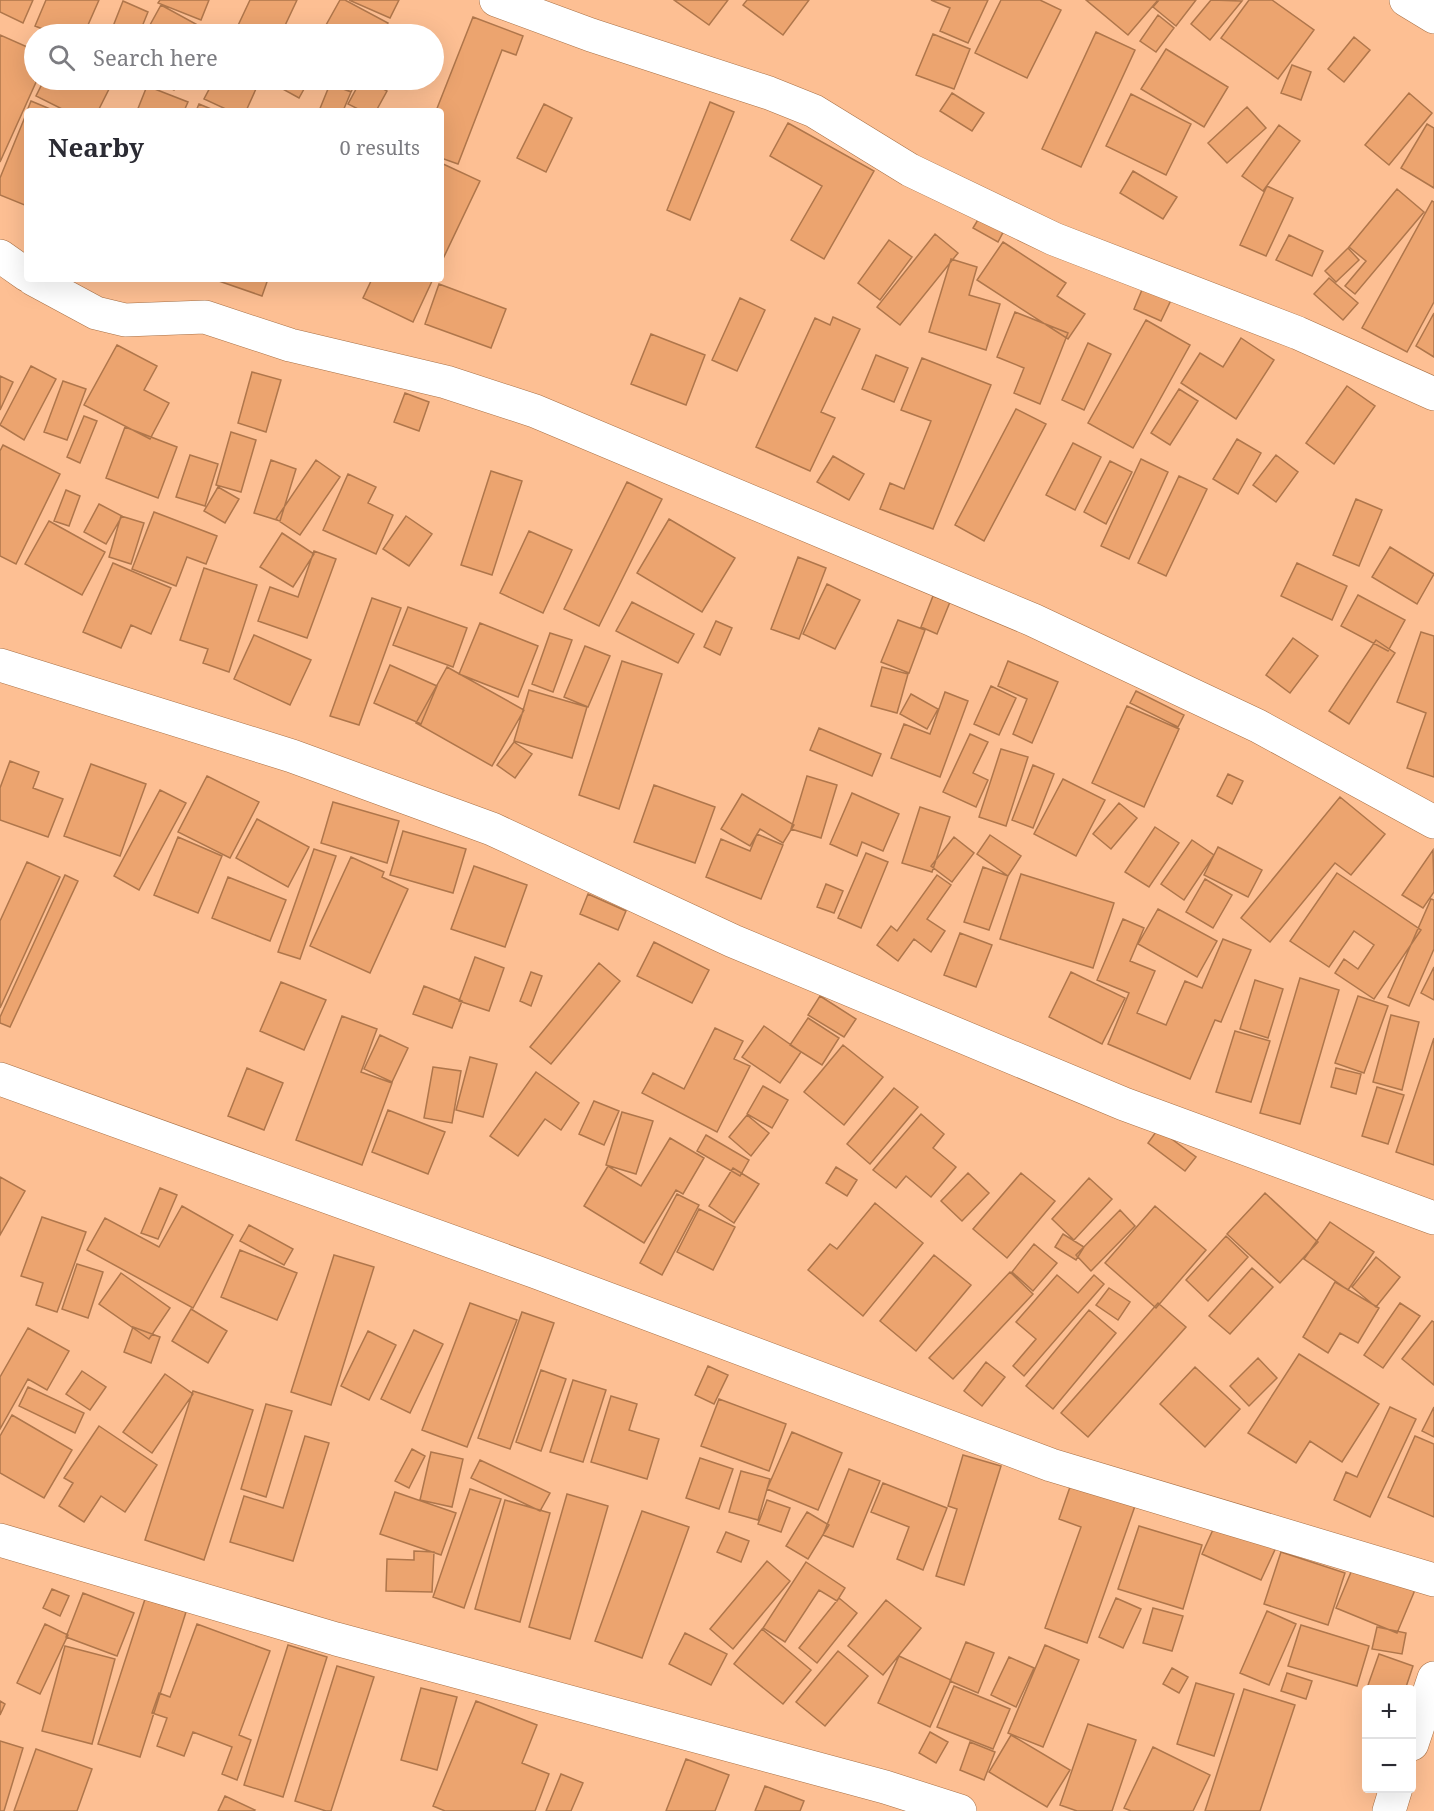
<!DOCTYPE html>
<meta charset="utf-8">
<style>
body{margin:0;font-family:"Noto Serif",serif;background:#f7f7f7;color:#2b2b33}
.controls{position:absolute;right:18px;bottom:18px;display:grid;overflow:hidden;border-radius:6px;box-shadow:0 6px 24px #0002}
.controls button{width:54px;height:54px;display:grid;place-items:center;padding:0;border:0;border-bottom:2px solid #e1e1e2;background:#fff;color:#2b2b33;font:30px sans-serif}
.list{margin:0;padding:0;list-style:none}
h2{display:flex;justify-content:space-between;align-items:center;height:78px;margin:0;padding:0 24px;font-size:26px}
h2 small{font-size:20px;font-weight:400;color:#7c7c81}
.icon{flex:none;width:33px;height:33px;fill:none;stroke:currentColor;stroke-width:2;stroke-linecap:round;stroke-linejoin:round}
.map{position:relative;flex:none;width:1434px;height:1811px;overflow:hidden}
.search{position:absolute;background:#fff;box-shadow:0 6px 24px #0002;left:24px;top:24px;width:420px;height:66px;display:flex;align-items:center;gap:15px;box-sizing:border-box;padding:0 21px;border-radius:33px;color:#7c7c81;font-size:22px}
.panel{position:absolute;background:#fff;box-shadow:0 6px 24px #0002;left:24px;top:108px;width:420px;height:174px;border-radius:6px}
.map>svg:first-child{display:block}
.building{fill:#eca46f;stroke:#af764b;stroke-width:1.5}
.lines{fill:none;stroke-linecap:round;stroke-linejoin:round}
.minor-casing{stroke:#a87045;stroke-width:34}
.tertiary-casing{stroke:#a87045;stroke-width:34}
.minor{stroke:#fff;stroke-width:33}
.tertiary{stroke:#fff;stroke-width:33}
</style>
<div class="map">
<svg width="1434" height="1811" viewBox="0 0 1434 1811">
<rect width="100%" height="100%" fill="#fdbf93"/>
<path class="building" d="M 0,0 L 33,0 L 23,23 L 0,12 Z
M 46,0 L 99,0 L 84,34 L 55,34 L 35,26 Z
M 160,0 L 209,0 L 201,20 L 158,3 Z
M 250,0 L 297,0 L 281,34 L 234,34 Z
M 340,0 L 345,0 L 388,23 L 381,34 L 321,34 Z
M 349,0 L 399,0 L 390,18 Z
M 674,0 L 728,0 L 709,25 Z
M 747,0 L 809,0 L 783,35 L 743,5 Z
M 931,0 L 988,0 L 968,43 L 940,31 L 950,8 Z
M 1001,0 L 1040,0 L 1061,10 L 1027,78 L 975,53 Z
M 1086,0 L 1158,0 L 1128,35 Z
M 1159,0 L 1196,0 L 1176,26 L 1153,7 Z
M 1211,0 L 1242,1 L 1210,40 L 1191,24 Z
M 1249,0 L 1272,0 L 1314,30 L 1278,79 L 1221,38 Z
M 123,1 L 148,12 L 139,34 L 110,34 Z
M 161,5 L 205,29 L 203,34 L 145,34 Z
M 1158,15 L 1174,28 L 1156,52 L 1140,41 Z
M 473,17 L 523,36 L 516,55 L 502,50 L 458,164 L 441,158 L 441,111 L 436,111 Z
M 1096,32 L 1135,50 L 1081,167 L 1042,149 Z
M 933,34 L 970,49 L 954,89 L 916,75 Z
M 0,35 L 34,50 L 34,80 L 37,80 L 0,162 Z
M 1354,37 L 1370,50 L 1344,82 L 1328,69 Z
M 1166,49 L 1228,87 L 1204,127 L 1141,89 Z
M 1292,65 L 1311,72 L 1301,100 L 1281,93 Z
M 44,80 L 100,80 L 111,85 L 98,111 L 66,111 L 36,96 Z
M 154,80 L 179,80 L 174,90 Z
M 214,80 L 260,80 L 246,111 L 230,111 L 204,99 Z
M 283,80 L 309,80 L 299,98 L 279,87 Z
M 327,80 L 357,80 L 351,92 Z
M 361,80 L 367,80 L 387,91 L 376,111 L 362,111 L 348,104 Z
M 330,84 L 351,92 L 343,111 L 319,111 Z
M 147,86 L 188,102 L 184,111 L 137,111 Z
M 952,93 L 984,113 L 972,131 L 940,111 Z
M 1409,93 L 1432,113 L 1389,165 L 1365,145 Z
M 1131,94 L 1191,124 L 1166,175 L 1106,146 Z
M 31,101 L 55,111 L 27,111 Z
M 710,102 L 734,112 L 690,220 L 667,210 Z
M 199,104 L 216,111 L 196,111 Z
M 544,104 L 572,118 L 546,172 L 517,158 Z
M 1247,107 L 1266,128 L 1227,163 L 1208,143 Z
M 27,112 L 27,206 L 0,195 L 0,178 Z
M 788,123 L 874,171 L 824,259 L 791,240 L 822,186 L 770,156 Z
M 1427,124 L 1434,128 L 1434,188 L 1401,168 Z
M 1279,125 L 1300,141 L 1263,191 L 1242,176 Z
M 441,163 L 480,181 L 441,263 Z
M 1133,171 L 1177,197 L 1163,219 L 1120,193 Z
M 1267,186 L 1293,198 L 1266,256 L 1240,245 Z
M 1397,189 L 1424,212 L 1355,294 L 1345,286 L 1366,261 L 1349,247 Z
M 1432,201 L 1434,202 L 1434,302 L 1407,352 L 1362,328 Z
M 985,208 L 1009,221 L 998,242 L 973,228 Z
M 935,234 L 958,253 L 900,325 L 877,307 Z
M 1289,235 L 1323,251 L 1312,276 L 1276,260 Z
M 889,240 L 912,257 L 880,300 L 858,283 Z
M 1003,242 L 1066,283 L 1057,296 L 1085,314 L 1068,339 L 977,280 Z
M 1348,248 L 1359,260 L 1336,282 L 1325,271 Z
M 951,259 L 977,267 L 969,295 L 1000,304 L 986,350 L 929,332 Z
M 1329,278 L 1358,303 L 1343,320 L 1314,294 Z
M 213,279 L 268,279 L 262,296 Z
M 372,279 L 433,279 L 413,322 L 363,298 Z
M 439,284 L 506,309 L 491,348 L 425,324 Z
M 1144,285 L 1172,298 L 1161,321 L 1134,309 Z
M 740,298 L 765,310 L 737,371 L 712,360 Z
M 1015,312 L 1068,333 L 1040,404 L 1014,393 L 1024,368 L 997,357 Z
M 1434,313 L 1434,357 L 1416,346 Z
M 833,317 L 860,329 L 821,412 L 835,418 L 810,471 L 756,447 L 815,318 L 830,325 Z
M 1146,320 L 1190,345 L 1133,448 L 1088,423 Z
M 651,334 L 705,355 L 686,405 L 631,384 Z
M 1241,338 L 1274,360 L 1236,419 L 1181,383 L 1200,353 L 1223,367 Z
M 1088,343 L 1111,354 L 1084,410 L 1062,400 Z
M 117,345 L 157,366 L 144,390 L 169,403 L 150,439 L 84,405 Z
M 876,355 L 908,368 L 894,402 L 862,389 Z
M 922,358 L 991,385 L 933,529 L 880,509 L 890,483 L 904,489 L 931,421 L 901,410 Z
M 31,366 L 56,379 L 24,440 L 0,425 Z
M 252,372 L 281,380 L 266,432 L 238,423 Z
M 0,376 L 13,382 L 0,410 Z
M 63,381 L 86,389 L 67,440 L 44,432 Z
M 1347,386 L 1375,406 L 1334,464 L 1306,443 Z
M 1179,389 L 1198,401 L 1170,445 L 1151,433 Z
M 405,393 L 429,402 L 419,431 L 394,422 Z
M 1016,409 L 1046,424 L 984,541 L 955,525 Z
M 84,416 L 97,421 L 80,463 L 67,457 Z
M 125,427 L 177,447 L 158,498 L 106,478 Z
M 231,432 L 256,440 L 241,492 L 216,485 Z
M 1237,439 L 1261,453 L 1238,494 L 1213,479 Z
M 1073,443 L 1101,457 L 1075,510 L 1046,495 Z
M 3,445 L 60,474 L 16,564 L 0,556 L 0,451 Z
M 190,455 L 218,464 L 205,506 L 176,497 Z
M 1276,455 L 1298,472 L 1276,502 L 1253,485 Z
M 833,456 L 864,474 L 849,500 L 817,482 Z
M 1141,459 L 1168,472 L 1129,559 L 1101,546 Z
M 271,460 L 296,469 L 280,521 L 254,513 Z
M 316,460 L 340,477 L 300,535 L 276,519 Z
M 1110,461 L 1132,472 L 1106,524 L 1084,512 Z
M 491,471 L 522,481 L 492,575 L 461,565 Z
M 348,474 L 376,487 L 368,503 L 393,515 L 376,554 L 323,530 Z
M 1179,476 L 1207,489 L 1166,576 L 1138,563 Z
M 627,482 L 662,499 L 599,626 L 564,609 Z
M 218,487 L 239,499 L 225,523 L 204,511 Z
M 66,490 L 80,496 L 69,526 L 54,521 Z
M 1356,499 L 1382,510 L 1359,566 L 1333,555 Z
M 99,504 L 122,516 L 106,544 L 84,532 Z
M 154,512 L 217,536 L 206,564 L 187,557 L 176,586 L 132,569 Z
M 121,516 L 144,523 L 131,564 L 109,557 Z
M 406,516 L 432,534 L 409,566 L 383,549 Z
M 669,519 L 735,558 L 702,612 L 637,573 Z
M 49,521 L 105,552 L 82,595 L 25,564 Z
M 529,531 L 572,550 L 543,613 L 500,593 Z
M 282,533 L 314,554 L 293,587 L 260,567 Z
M 1390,547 L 1434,574 L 1417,604 L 1372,577 Z
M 314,551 L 336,559 L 307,638 L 258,621 L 270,587 L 298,597 Z
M 798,557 L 826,568 L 799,639 L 771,629 Z
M 113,563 L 171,588 L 151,634 L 131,625 L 121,648 L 83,632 Z
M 1297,563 L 1347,586 L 1332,620 L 1281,596 Z
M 204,568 L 257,585 L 229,672 L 203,663 L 208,649 L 180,640 Z
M 827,584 L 860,600 L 835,649 L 803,634 Z
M 1358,595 L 1405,620 L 1388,651 L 1341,626 Z
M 933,596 L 950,602 L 937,634 L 921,627 Z
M 372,598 L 401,608 L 359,725 L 330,716 Z
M 632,602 L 694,634 L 678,663 L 616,631 Z
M 408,607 L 467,628 L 453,667 L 393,645 Z
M 898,620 L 925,630 L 909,673 L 881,662 Z
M 716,621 L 732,628 L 720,655 L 704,647 Z
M 480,623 L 538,646 L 518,697 L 459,674 Z
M 1421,632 L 1434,636 L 1434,777 L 1407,768 L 1426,713 L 1397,702 Z
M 550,633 L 572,640 L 553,692 L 532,684 Z
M 254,635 L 311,660 L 290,705 L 234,679 Z
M 1293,638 L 1318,656 L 1290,693 L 1266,675 Z
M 1376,640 L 1395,653 L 1349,724 L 1329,711 Z
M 585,646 L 610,656 L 588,707 L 564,697 Z
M 622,661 L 662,674 L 619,809 L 579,795 Z
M 1008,661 L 1058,682 L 1032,743 L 1013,734 L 1027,699 L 998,686 Z
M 390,665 L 437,686 L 421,724 L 374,703 Z
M 447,667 L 524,710 L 492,766 L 416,723 Z
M 882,667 L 908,674 L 897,713 L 871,706 Z
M 991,686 L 1016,698 L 999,735 L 974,724 Z
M 529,690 L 587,707 L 572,758 L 514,741 Z
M 1136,691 L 1184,715 L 1178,727 L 1130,703 Z
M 945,692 L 968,701 L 940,777 L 891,758 L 904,724 L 930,734 Z
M 911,694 L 938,709 L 927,729 L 900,714 Z
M 1127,706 L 1179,729 L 1144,807 L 1092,783 Z
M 819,728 L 881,754 L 872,776 L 810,750 Z
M 970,734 L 988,742 L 973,773 L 988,780 L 976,807 L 943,792 Z
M 514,742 L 532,754 L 515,778 L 497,765 Z
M 1001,749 L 1028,757 L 1006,826 L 979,817 Z
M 10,761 L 39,772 L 33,788 L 63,799 L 48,837 L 0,820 L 0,788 Z
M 91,764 L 146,784 L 120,856 L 64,836 Z
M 1033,765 L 1054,774 L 1033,828 L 1012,820 Z
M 1228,774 L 1243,781 L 1232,804 L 1217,796 Z
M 207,776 L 259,802 L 230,858 L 178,832 Z
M 807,776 L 837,785 L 821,838 L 791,829 Z
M 1063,779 L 1105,800 L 1076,856 L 1034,834 Z
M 654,785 L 715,807 L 695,863 L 634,842 Z
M 160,790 L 186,803 L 139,890 L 114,876 Z
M 852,793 L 899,814 L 883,851 L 862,842 L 857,856 L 830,844 Z
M 742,794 L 794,825 L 783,843 L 760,829 L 750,846 L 721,829 Z
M 1340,797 L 1385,834 L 1351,875 L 1335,863 L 1270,942 L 1241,918 Z
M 333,802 L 399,821 L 387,863 L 321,843 Z
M 1119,803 L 1137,818 L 1111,849 L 1093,834 Z
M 920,807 L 950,817 L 932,872 L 902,863 Z
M 257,819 L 309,847 L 288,887 L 236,858 Z
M 1155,827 L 1179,843 L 1149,887 L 1125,872 Z
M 403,831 L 466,849 L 453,893 L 390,875 Z
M 757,834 L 783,845 L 761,899 L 706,877 L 721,839 L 750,851 Z
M 990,835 L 1021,856 L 1008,876 L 977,854 Z
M 178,837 L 222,856 L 198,913 L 154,895 Z
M 954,837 L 974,853 L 952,882 L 931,866 Z
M 1192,840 L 1214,855 L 1184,900 L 1161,884 Z
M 1218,847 L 1262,870 L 1248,897 L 1204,875 Z
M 314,849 L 336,856 L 300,959 L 278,952 Z
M 1433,850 L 1434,892 L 1423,908 L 1402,895 Z
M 866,853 L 888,862 L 861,928 L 838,918 Z
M 351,857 L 384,872 L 382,877 L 408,889 L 370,973 L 310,946 Z
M 27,862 L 60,877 L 0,1008 L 0,921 Z
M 474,866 L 527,885 L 505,947 L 451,929 Z
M 983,867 L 1008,876 L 989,930 L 964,922 Z
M 1337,873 L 1421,930 L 1374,999 L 1335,973 L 1344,959 L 1358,969 L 1374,945 L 1354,931 L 1329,967 L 1290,941 Z
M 1021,874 L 1114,903 L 1093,968 L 1000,939 Z
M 65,875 L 78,881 L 10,1027 L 0,1023 L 0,1017 Z
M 937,875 L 951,885 L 927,919 L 945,931 L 931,952 L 914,939 L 898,961 L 877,945 L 891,926 L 897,931 Z
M 228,877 L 286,900 L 270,941 L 212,918 Z
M 1205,879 L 1232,895 L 1213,928 L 1186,912 Z
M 826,884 L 843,891 L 834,913 L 817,907 Z
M 588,894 L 626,911 L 618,930 L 580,914 Z
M 1431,899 L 1434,900 L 1434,949 L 1409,1006 L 1388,997 Z
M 1158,909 L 1217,941 L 1197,977 L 1138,944 Z
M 1123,919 L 1144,928 L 1130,961 L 1155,971 L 1137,1013 L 1166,1025 L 1185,981 L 1202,988 L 1223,939 L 1251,950 L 1221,1022 L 1215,1020 L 1190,1079 L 1108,1044 L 1129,993 L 1097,980 Z
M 960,933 L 992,945 L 976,987 L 944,975 Z
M 654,942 L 709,970 L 692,1003 L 637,976 Z
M 475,957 L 504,968 L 489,1011 L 459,1001 Z
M 599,963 L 620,981 L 551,1064 L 530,1047 Z
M 1434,967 L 1434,1000 L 1421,993 Z
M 531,972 L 542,976 L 531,1006 L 520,1001 Z
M 1071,972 L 1125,998 L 1102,1044 L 1049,1017 Z
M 1300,978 L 1339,990 L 1300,1124 L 1260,1113 Z
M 1255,980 L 1283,989 L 1268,1038 L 1240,1029 Z
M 281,982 L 326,1000 L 304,1050 L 260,1031 Z
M 424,986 L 462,1001 L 452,1028 L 413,1014 Z
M 820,996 L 856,1019 L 844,1037 L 808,1015 Z
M 1358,996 L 1388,1006 L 1364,1073 L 1335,1063 Z
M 1391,1015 L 1419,1022 L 1402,1090 L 1373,1082 Z
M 342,1016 L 377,1029 L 361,1072 L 392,1083 L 362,1165 L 296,1140 Z
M 808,1018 L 839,1038 L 822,1065 L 790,1045 Z
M 764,1026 L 801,1052 L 780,1083 L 742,1057 Z
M 715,1028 L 743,1041 L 734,1059 L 750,1066 L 717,1132 L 642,1093 L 653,1073 L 684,1089 Z
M 1235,1031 L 1270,1041 L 1251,1102 L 1216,1092 Z
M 380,1035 L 408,1048 L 392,1082 L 364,1069 Z
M 1434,1038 L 1434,1165 L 1396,1152 Z
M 843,1045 L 883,1077 L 844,1125 L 804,1092 Z
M 470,1057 L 497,1064 L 483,1117 L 456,1110 Z
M 433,1067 L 461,1071 L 452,1123 L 424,1118 Z
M 247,1068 L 283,1083 L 264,1130 L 228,1116 Z
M 1336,1068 L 1361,1074 L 1356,1094 L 1331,1087 Z
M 536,1072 L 579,1103 L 561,1130 L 545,1119 L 518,1156 L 490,1136 Z
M 763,1086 L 788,1100 L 772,1128 L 747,1114 Z
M 1377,1087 L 1404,1095 L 1388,1144 L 1362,1136 Z
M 894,1088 L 918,1107 L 870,1164 L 847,1144 Z
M 594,1101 L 619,1111 L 604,1145 L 579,1134 Z
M 388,1110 L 445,1132 L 428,1174 L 372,1152 Z
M 622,1112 L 653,1121 L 636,1174 L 606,1165 Z
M 921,1114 L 944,1134 L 933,1148 L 956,1167 L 931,1197 L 906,1176 L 896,1188 L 873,1170 Z
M 747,1115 L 769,1133 L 751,1156 L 729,1137 Z
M 1158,1129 L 1196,1157 L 1185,1171 L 1148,1143 Z
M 706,1135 L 749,1160 L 740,1176 L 697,1151 Z
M 670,1138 L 704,1158 L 683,1194 L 676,1190 L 644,1243 L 584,1206 L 608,1166 L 641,1186 Z
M 836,1167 L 857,1180 L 847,1196 L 826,1183 Z
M 733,1168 L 759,1184 L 734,1223 L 709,1206 Z
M 968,1173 L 989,1193 L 962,1221 L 941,1201 Z
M 1021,1173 L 1055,1201 L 1007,1258 L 973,1229 Z
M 0,1177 L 25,1191 L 0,1235 Z
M 1089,1178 L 1112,1199 L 1074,1240 L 1052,1219 Z
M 160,1188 L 177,1195 L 158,1239 L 141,1233 Z
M 1265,1193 L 1318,1242 L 1280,1283 L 1227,1234 Z
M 677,1194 L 699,1205 L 662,1275 L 640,1263 Z
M 875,1203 L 923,1243 L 863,1316 L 808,1270 L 830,1244 L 837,1249 Z
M 182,1206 L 233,1235 L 193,1308 L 87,1250 L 105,1218 L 159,1247 Z
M 1155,1206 L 1206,1250 L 1156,1308 L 1105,1263 Z
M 699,1209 L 735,1227 L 713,1270 L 677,1252 Z
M 1120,1210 L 1135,1226 L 1091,1271 L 1076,1255 Z
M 42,1217 L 86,1232 L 57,1312 L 36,1305 L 43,1283 L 21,1276 Z
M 1330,1222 L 1374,1252 L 1348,1290 L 1304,1259 Z
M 249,1225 L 293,1249 L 284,1265 L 240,1241 Z
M 1063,1234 L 1084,1247 L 1076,1260 L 1055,1247 Z
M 1226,1236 L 1248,1257 L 1208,1301 L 1186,1280 Z
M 1034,1244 L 1057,1263 L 1033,1291 L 1012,1272 Z
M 240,1250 L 297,1273 L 277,1320 L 221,1297 Z
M 334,1255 L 374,1267 L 331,1405 L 291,1392 Z
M 934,1255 L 971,1285 L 916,1351 L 880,1321 Z
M 1376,1257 L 1400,1277 L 1376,1307 L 1352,1287 Z
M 77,1264 L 103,1272 L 88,1318 L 62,1309 Z
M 1252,1268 L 1273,1287 L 1230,1334 L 1209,1316 Z
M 1010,1272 L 1033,1294 L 953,1379 L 929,1358 Z
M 121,1273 L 170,1308 L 149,1339 L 99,1304 Z
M 1057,1275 L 1078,1293 L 1094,1275 L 1104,1284 L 1024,1376 L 1013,1366 L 1036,1339 L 1016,1322 Z
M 1335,1282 L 1379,1308 L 1358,1343 L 1340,1333 L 1328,1353 L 1303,1337 Z
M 1109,1288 L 1130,1302 L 1118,1320 L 1096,1305 Z
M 470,1303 L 517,1320 L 467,1447 L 422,1430 Z
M 1158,1303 L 1186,1327 L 1088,1437 L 1061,1413 Z
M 1400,1303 L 1420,1316 L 1383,1368 L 1364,1355 Z
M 191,1309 L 227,1331 L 208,1363 L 172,1341 Z
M 1089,1310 L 1116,1333 L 1053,1409 L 1026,1386 Z
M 522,1312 L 554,1323 L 510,1449 L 478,1438 Z
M 1432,1321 L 1434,1322 L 1434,1385 L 1402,1359 Z
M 133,1327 L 160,1337 L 151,1363 L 124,1352 Z
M 28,1328 L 69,1351 L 47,1390 L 28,1379 L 0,1429 L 0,1377 Z
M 414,1330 L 443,1344 L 410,1413 L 381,1399 Z
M 368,1331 L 396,1345 L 369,1400 L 341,1386 Z
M 1299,1354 L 1379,1404 L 1342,1462 L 1310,1441 L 1296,1463 L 1248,1433 Z
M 1258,1358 L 1277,1378 L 1249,1406 L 1230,1386 Z
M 986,1362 L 1005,1377 L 982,1406 L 964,1391 Z
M 708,1366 L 728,1375 L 714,1404 L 695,1395 Z
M 1195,1367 L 1240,1409 L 1205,1447 L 1160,1404 Z
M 541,1370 L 566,1379 L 541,1451 L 516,1442 Z
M 82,1371 L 106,1387 L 90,1410 L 66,1394 Z
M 165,1374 L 193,1394 L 152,1453 L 123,1432 Z
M 573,1380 L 606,1390 L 583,1462 L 550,1452 Z
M 28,1387 L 84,1413 L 75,1433 L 19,1406 Z
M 193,1391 L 253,1410 L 204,1560 L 145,1540 Z
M 611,1396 L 637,1404 L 629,1430 L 659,1439 L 647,1479 L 591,1462 Z
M 719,1399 L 786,1424 L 769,1471 L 701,1446 Z
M 266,1404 L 292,1411 L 266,1497 L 241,1489 Z
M 1390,1407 L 1416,1419 L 1370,1517 L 1334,1500 L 1346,1472 L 1357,1477 Z
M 1434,1407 L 1434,1437 L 1422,1431 Z
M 12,1415 L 72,1450 L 44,1498 L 0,1473 L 0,1436 Z
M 99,1426 L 157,1465 L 125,1512 L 101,1496 L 84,1522 L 59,1506 L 73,1483 L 64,1478 Z
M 792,1432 L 842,1453 L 818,1510 L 767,1489 Z
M 305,1436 L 329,1443 L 293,1561 L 230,1542 L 244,1496 L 283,1508 Z
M 1415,1436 L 1434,1444 L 1434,1517 L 1388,1497 Z
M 412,1449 L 425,1456 L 409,1488 L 395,1481 Z
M 431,1452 L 463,1459 L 452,1507 L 420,1500 Z
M 963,1455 L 1001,1466 L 964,1585 L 936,1576 L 957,1509 L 948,1506 Z
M 700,1458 L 733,1469 L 719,1509 L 686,1498 Z
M 480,1460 L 550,1493 L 540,1511 L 471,1478 Z
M 849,1469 L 880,1481 L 853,1547 L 823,1535 Z
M 741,1471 L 770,1479 L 758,1520 L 729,1512 Z
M 883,1483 L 947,1508 L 923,1570 L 897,1559 L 909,1527 L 871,1512 Z
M 1071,1484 L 1135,1506 L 1087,1643 L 1045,1628 L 1081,1527 L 1059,1519 Z
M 470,1489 L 501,1499 L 464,1608 L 433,1597 Z
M 395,1492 L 456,1513 L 441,1555 L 380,1534 Z
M 567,1494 L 608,1506 L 570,1639 L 529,1627 Z
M 505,1500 L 550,1513 L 520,1622 L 475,1609 Z
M 767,1500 L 790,1508 L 781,1532 L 758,1524 Z
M 642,1511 L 689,1527 L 642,1658 L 595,1641 Z
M 807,1512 L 829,1525 L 808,1559 L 786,1546 Z
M 1220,1514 L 1279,1541 L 1261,1580 L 1202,1554 Z
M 1139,1526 L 1202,1545 L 1183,1609 L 1118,1589 Z
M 726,1532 L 749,1541 L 741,1562 L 717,1552 Z
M 414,1551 L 434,1552 L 432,1592 L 386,1591 L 387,1559 L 414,1560 Z
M 1281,1552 L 1345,1573 L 1328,1625 L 1264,1604 Z
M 1359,1553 L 1420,1578 L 1397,1633 L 1336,1608 Z
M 767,1561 L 790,1581 L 733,1649 L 710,1629 Z
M 806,1562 L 845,1588 L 837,1601 L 819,1590 L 785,1642 L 763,1628 Z
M 52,1589 L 69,1596 L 60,1616 L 43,1608 Z
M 83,1593 L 134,1613 L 117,1656 L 66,1637 Z
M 839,1598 L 857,1613 L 817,1663 L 799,1648 Z
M 1116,1598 L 1141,1609 L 1123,1648 L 1099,1637 Z
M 145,1599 L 186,1612 L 140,1757 L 98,1744 Z
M 886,1600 L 921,1628 L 883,1675 L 848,1646 Z
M 1153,1608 L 1183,1616 L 1172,1651 L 1143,1643 Z
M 1267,1611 L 1296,1624 L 1269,1685 L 1240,1673 Z
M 45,1624 L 68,1635 L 40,1694 L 17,1683 Z
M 197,1624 L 270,1651 L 239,1735 L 251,1740 L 237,1780 L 222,1774 L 232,1747 L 193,1732 L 184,1756 L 157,1746 L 167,1718 L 152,1713 L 159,1693 L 170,1697 Z
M 1301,1625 L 1369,1646 L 1357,1686 L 1288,1666 Z
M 1377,1627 L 1406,1633 L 1402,1654 L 1372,1649 Z
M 762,1629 L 811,1670 L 783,1704 L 734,1664 Z
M 685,1633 L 727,1654 L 711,1685 L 669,1664 Z
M 966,1642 L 994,1653 L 978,1693 L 950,1681 Z
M 288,1645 L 327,1657 L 283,1797 L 244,1785 Z
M 1045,1645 L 1079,1660 L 1043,1747 L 1008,1733 Z
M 65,1646 L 115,1659 L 92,1744 L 42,1731 Z
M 838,1651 L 868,1676 L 825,1726 L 796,1702 Z
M 1379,1654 L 1413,1666 L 1405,1690 L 1367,1688 Z
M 899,1656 L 951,1680 L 930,1727 L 878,1703 Z
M 1009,1657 L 1034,1668 L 1016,1707 L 991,1695 Z
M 337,1666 L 374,1677 L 331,1811 L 326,1811 L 295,1801 Z
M 1172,1668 L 1188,1677 L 1179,1693 L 1163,1684 Z
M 1287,1673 L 1312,1681 L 1306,1699 L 1281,1691 Z
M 1196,1683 L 1234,1694 L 1214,1756 L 1177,1744 Z
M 954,1686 L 1010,1709 L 993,1749 L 937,1727 Z
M 421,1688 L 457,1697 L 437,1770 L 401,1760 Z
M 1244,1689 L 1295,1705 L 1260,1811 L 1205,1811 Z
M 0,1701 L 5,1704 L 0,1715 Z
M 476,1701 L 537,1725 L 522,1763 L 549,1774 L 535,1811 L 445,1811 L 433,1806 Z
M 1088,1724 L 1136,1740 L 1112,1811 L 1077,1811 L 1060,1805 Z
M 930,1732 L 948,1742 L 936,1763 L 919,1753 Z
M 1011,1735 L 1070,1770 L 1047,1807 L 989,1772 Z
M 0,1741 L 23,1748 L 4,1811 L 0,1811 Z
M 970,1742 L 995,1752 L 984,1780 L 960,1770 Z
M 1153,1747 L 1210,1775 L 1193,1811 L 1131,1811 L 1124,1808 Z
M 36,1749 L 92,1769 L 77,1811 L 14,1811 Z
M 686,1759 L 729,1775 L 715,1811 L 666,1811 Z
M 561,1774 L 583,1783 L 571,1811 L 546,1811 Z
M 765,1786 L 804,1801 L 800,1811 L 755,1811 Z
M 225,1796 L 255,1810 L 254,1811 L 218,1811 Z"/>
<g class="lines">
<defs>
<path id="minor" d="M 496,0 L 591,35 L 769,93 L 814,111 L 910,170 L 1054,239 L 1298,333 L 1434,394
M 1406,0 L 1434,17
M 0,256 L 27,275
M 33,279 L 96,313 L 125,320 L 205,317 L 290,345 L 446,382 L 535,411 L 1033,620 L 1258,726 L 1434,822
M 0,665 L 292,756 L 492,829 L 733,941 L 1124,1104 L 1434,1218
M 0,1079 L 536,1272 L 1051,1465 L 1434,1580
M 0,1540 L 336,1639 L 885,1787 L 960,1811"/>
<path id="tertiary" d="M 1412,1744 L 1434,1678
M 1389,1811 L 1396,1788"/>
</defs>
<use href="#minor" class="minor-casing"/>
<use href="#tertiary" class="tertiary-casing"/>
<use href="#minor" class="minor"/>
<use href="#tertiary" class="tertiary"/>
</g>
</svg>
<div class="controls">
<button>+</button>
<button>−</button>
</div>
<div class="search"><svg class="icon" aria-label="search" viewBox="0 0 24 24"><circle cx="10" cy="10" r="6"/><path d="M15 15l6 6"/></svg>Search here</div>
<section class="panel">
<h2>Nearby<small>0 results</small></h2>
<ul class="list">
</ul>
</section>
</div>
